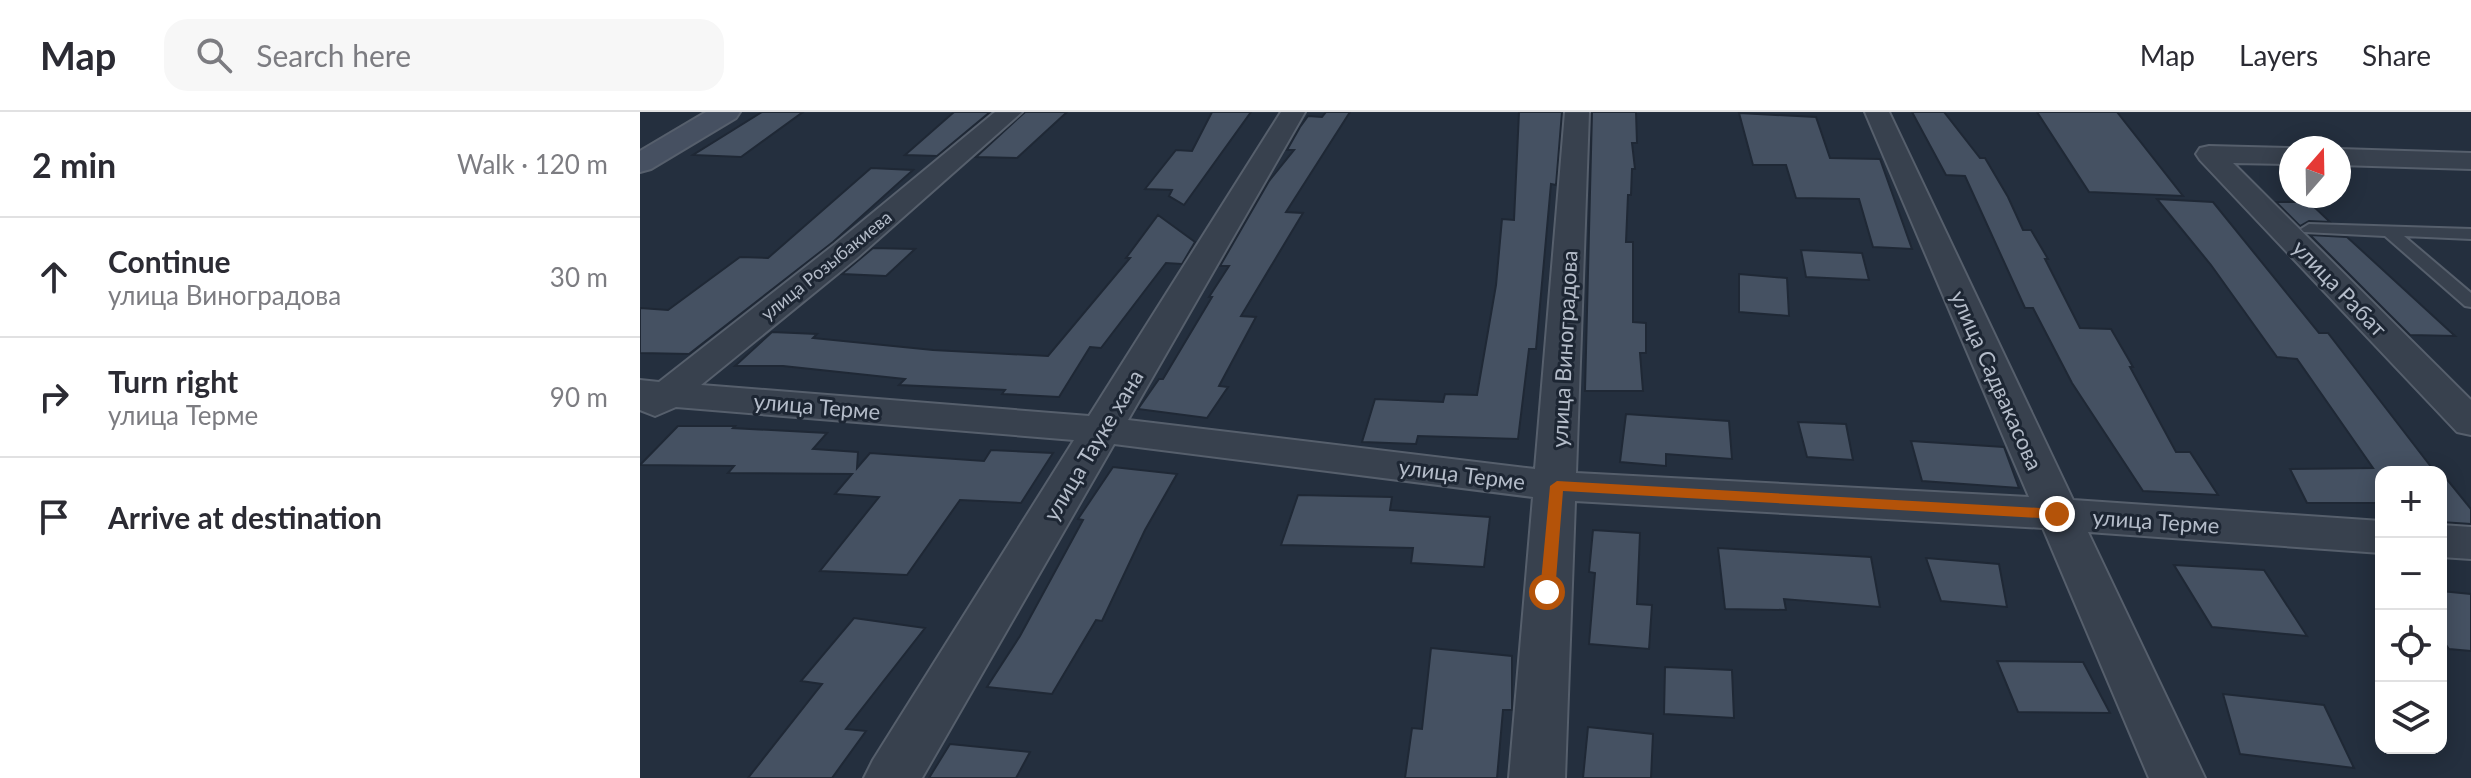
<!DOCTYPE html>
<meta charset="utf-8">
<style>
body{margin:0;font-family:Lato,sans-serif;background:#f7f7f7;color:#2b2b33}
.controls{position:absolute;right:24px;bottom:24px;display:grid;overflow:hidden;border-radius:16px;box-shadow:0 4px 20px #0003}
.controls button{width:72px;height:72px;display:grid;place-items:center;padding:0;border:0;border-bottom:2px solid #e1e1e2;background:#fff;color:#2b2b33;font:40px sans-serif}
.compass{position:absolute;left:1639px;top:24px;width:72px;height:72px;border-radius:50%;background:#fff;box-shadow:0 4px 20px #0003;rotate:20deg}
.stop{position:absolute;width:24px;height:24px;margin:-18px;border:6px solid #b45309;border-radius:50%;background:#fff}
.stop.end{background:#b45309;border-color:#fff;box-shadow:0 2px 8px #0008}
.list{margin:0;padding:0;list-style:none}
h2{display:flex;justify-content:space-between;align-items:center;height:104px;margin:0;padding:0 32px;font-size:34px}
h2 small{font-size:26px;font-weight:400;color:#7c7c81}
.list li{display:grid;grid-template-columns:52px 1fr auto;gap:24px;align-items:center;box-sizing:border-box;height:120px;padding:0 32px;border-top:2px solid #e1e1e2}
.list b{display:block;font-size:30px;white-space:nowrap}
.list p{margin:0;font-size:26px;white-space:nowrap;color:#7c7c81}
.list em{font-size:26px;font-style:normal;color:#7c7c81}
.icon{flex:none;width:44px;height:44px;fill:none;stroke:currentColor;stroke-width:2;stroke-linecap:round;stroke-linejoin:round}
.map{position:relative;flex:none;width:1831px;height:666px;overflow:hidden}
header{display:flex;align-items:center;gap:48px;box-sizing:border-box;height:112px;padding:0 40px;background:#fff;border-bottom:2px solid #e1e1e2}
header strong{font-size:38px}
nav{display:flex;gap:44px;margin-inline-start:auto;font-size:28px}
.search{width:560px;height:72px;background:#f7f7f7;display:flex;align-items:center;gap:20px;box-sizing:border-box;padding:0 28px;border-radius:24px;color:#7c7c81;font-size:30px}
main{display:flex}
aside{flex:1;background:#fff}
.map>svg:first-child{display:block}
.building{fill:#455162;stroke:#1f2835;stroke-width:2}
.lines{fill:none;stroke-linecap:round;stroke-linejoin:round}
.service-casing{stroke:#565f6c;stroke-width:4}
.minor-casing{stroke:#565f6c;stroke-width:4}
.secondary-casing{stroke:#565f6c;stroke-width:4}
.service{fill:#38414e;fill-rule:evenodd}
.minor{fill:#38414e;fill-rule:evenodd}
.secondary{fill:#465061;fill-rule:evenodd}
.route{fill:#b45309}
.labels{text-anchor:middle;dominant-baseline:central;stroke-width:6;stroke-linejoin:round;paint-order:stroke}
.far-street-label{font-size:18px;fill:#b4bcc9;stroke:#1d2633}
.street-label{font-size:22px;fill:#b4bcc9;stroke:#1d2633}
</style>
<header>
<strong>Map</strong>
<div class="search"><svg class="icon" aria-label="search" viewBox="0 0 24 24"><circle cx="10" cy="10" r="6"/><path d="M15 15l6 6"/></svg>Search here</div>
<nav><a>Map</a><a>Layers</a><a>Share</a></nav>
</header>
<main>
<aside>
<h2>2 min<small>Walk · 120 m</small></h2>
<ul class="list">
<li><svg class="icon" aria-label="ahead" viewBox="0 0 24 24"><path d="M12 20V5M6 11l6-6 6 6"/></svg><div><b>Continue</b><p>улица Виноградова</p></div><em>30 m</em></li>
<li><svg class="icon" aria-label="right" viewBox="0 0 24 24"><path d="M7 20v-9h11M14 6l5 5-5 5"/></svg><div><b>Turn right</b><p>улица Терме</p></div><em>90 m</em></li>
<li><svg class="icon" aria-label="arrive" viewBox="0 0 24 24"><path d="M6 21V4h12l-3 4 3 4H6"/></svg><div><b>Arrive at destination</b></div></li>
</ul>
</aside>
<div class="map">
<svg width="1831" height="666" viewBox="0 0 1831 666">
<rect width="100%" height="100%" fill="#242f3e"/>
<path class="building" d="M 122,0 L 163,0 L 101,45 L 53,43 Z
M 314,0 L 350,0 L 297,44 L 265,43 Z
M 385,0 L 427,0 L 377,46 L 336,45 Z
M 572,0 L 611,0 L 544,93 L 529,84 L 532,78 L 505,77 L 536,38 L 552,39 Z
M 686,0 L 710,0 L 646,100 L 663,101 L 601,204 L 616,205 L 579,274 L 588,275 L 567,306 L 498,297 L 519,267 L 523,267 L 572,185 L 569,185 L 589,154 L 580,154 L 629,69 L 654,38 L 647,38 L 660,15 L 668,4 L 682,5 Z
M 879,0 L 922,0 L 916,73 L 911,72 L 896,237 L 889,237 L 878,327 L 778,324 L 776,332 L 722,330 L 735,287 L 803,290 L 805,282 L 837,283 L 856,173 L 862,107 L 874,108 Z
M 952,0 L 996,0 L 997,31 L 992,31 L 995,57 L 992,57 L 991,83 L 988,83 L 986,130 L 993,130 L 993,210 L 1006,211 L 1006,241 L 1000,241 L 1003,279 L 945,279 Z
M 1272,0 L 1304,0 L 1340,46 L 1345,46 L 1368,85 L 1383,118 L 1391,118 L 1408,147 L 1405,147 L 1440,216 L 1471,217 L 1493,255 L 1490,255 L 1536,340 L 1550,340 L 1578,383 L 1503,379 L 1432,271 L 1393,196 L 1385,196 L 1325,64 L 1306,63 Z
M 1397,0 L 1477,0 L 1543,84 L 1449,80 Z
M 1099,1 L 1176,5 L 1190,46 L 1240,47 L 1272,137 L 1233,135 L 1219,87 L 1156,86 L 1146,53 L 1113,53 Z
M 231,56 L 273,58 L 193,130 L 49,242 L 0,241 L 0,196 L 28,198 L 100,145 L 128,146 Z
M 1517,87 L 1573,90 L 1679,221 L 1688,221 L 1795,360 L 1741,360 L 1741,391 L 1667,391 L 1650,357 L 1733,356 L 1657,247 L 1637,245 L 1571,153 Z
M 1636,90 L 1669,90 L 1690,110 L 1669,109 L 1660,114 Z
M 518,103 L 555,130 L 542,152 L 526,151 L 461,236 L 450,235 L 419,285 L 362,282 L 365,278 L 259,273 L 265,267 L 143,254 L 95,254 L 132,220 L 177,222 L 173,226 L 293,238 L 408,244 L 490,146 L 486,146 Z
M 1670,123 L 1707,125 L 1815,224 L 1770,223 Z
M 233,136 L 275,137 L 246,164 L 202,162 Z
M 1161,138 L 1222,141 L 1229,168 L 1166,165 Z
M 1099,162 L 1147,166 L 1149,204 L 1099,200 Z
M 986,302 L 1089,309 L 1092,347 L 1026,342 L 1026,354 L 980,350 Z
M 1158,310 L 1206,312 L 1213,348 L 1167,345 Z
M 38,314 L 95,314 L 93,316 L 187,321 L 173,337 L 218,340 L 217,356 L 230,341 L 344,349 L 351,338 L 413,341 L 381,391 L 320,388 L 267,463 L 180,459 L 239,385 L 195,382 L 212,362 L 88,361 L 94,354 L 0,353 Z
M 1271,329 L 1364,335 L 1379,376 L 1282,369 Z
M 473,355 L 537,362 L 505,418 L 462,509 L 456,508 L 412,582 L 347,575 L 380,524 L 443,408 L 438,407 Z
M 1801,360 L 1831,397 L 1831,412 L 1801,410 Z
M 658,383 L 752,385 L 750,398 L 850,405 L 844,455 L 771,451 L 773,436 L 641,433 Z
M 953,418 L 1000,421 L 997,492 L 1012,493 L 1009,537 L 949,532 L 955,461 L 949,460 Z
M 1078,436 L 1231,445 L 1240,495 L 1144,487 L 1146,498 L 1085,497 Z
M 1286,446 L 1359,452 L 1367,495 L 1301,489 Z
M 1534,453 L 1624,458 L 1667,524 L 1572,515 Z
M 1801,479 L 1831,482 L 1831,539 L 1809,537 L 1801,526 Z
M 214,506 L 285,516 L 206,617 L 226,619 L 192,666 L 108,666 L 182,572 L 161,569 Z
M 791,536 L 872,544 L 872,598 L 863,598 L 857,666 L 765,666 L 772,616 L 782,617 Z
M 1357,549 L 1443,550 L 1470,601 L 1378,600 Z
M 1025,555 L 1092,558 L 1094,606 L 1024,602 Z
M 1583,582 L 1684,593 L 1714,656 L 1600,642 Z
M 948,615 L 1013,622 L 1011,666 L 943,666 Z
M 310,632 L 390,640 L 376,666 L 289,666 Z"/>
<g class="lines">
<defs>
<path id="service" d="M 1669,112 L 1831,117 L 1831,127 L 1764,124 L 1831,181 L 1831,195 L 1825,194 L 1745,124 L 1664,120 L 1661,117 Z"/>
<path id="minor" d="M 355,0 L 382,0 L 217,146 L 61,273 L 449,304 L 641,0 L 665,0 L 488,308 L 895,357 L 925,0 L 949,0 L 936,361 L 1389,385 L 1225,0 L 1249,0 L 1433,388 L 1741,409 L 1741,441 L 1448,420 L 1565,666 L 1509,666 L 1403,416 L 935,389 L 925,666 L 869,666 L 893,385 L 474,332 L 282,666 L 224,666 L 233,648 L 434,328 L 36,295 L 15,304 L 0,298 L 0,268 L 19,270 L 195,132 Z
M 1569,34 L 1651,36 L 1651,52 L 1593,51 L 1831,288 L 1831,323 L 1817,320 L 1560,48 L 1556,42 L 1560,36 Z
M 1699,37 L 1831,41 L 1831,57 L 1699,53 Z
M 1801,413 L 1831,415 L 1831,447 L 1801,445 Z"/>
<path id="secondary" d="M 66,0 L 100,0 L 96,6 L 11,57 L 0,60 L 0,39 Z"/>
</defs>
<use href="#service" class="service-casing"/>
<use href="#minor" class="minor-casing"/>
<use href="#secondary" class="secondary-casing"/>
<use href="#service" class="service"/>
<use href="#minor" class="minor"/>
<use href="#secondary" class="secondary"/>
</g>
<path class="route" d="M 917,369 L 1417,397 L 1424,402 L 1417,407 L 923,379 L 915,480 L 907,486 L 900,480 L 910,374 Z"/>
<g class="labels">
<g class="far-street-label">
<text transform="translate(186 153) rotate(-39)">улица Розыбакиева</text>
</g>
<g class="street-label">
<text transform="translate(1700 176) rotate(46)">улица Рабат</text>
<text transform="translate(924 237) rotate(-87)">улица Виноградова</text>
<text transform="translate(1357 268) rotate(66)">улица Садвакасова</text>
<text transform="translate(177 294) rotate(5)">улица Терме</text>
<text transform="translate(453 333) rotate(-59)">улица Тауке хана</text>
<text transform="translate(822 362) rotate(7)">улица Терме</text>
<text transform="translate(1516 409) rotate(4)">улица Терме</text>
</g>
</g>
</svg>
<div class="controls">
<button>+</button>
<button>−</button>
<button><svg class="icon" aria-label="locate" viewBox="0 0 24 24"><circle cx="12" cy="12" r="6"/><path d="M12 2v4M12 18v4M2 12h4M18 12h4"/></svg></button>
<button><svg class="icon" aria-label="layers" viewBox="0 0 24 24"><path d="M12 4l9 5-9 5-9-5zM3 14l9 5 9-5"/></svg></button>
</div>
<svg class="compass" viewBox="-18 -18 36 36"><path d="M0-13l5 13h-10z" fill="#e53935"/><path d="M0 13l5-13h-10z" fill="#7c7c81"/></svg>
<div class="stop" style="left:907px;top:480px"></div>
<div class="stop end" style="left:1417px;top:402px"></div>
</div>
</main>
